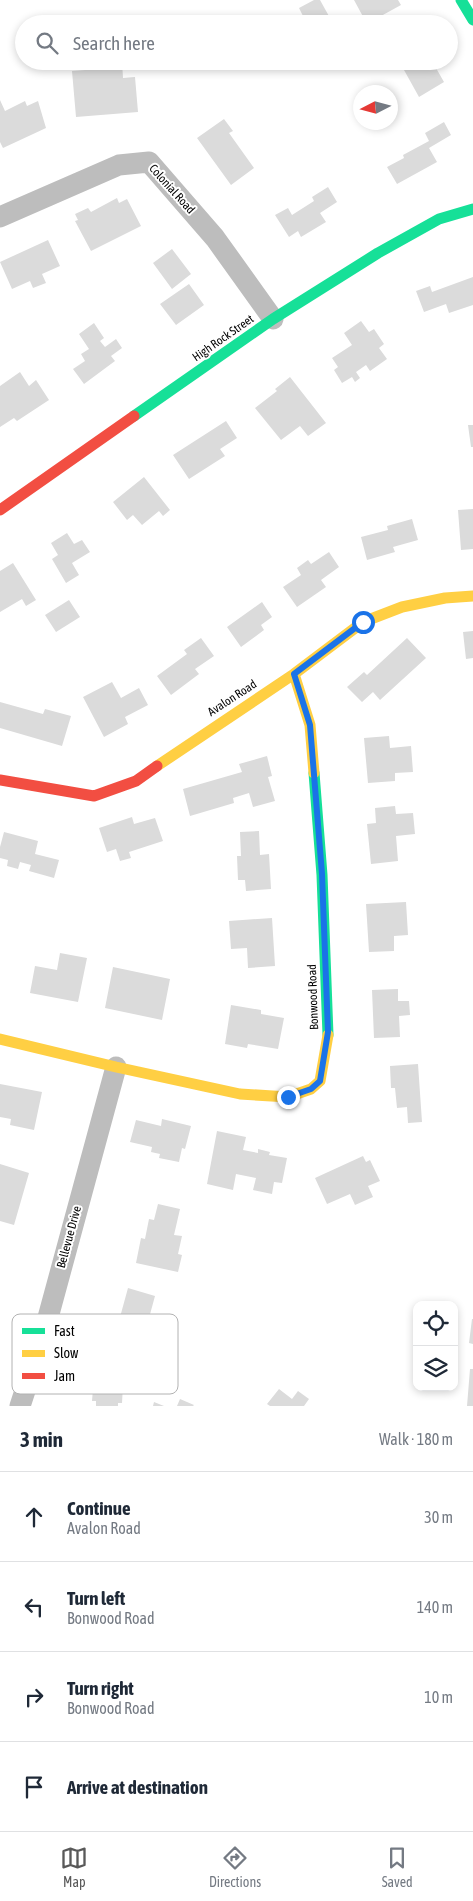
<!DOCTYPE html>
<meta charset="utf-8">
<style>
body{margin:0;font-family:"Asap Condensed",sans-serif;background:#f2f2f3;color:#1f2937}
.controls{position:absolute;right:15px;bottom:15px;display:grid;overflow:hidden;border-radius:10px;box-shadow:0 2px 8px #0003}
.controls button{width:45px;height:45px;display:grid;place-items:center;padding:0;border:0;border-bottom:1px solid #e0e1e3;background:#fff;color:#1f2937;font:25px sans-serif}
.compass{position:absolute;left:353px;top:85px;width:45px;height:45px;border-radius:50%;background:#fff;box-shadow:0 2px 8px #0003;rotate:264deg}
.stop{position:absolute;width:15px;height:15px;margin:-11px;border:4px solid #1a73e8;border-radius:50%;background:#fff}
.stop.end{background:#1a73e8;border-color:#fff;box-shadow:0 1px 5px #0008}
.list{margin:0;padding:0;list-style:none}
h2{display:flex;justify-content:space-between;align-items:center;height:65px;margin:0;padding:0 20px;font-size:21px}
h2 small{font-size:16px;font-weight:400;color:#747a83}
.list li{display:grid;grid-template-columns:32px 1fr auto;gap:15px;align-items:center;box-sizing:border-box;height:90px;padding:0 20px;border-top:1px solid #e0e1e3}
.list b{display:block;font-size:19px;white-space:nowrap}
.list p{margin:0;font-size:16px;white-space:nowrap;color:#747a83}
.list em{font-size:16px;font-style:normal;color:#747a83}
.icon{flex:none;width:28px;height:28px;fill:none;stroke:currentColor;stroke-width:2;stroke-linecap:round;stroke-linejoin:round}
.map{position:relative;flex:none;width:473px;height:1406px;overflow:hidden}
.search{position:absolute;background:#fff;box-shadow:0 2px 8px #0003;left:15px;right:15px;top:15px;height:55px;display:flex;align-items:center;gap:12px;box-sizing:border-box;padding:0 18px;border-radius:28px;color:#747a83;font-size:19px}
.sheet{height:425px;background:#fff}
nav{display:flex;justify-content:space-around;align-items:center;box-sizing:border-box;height:70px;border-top:1px solid #e0e1e3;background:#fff;font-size:14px;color:#747a83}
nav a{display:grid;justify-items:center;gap:2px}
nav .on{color:#595959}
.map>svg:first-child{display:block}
.building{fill:#dbdbdb}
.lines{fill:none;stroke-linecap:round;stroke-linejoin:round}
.street{stroke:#bdbdbd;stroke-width:21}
.fast{stroke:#16e098;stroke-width:11}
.slow{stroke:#ffcf43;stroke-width:11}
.jam{stroke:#f24e42;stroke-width:11}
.route{stroke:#1a73e8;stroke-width:6}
.labels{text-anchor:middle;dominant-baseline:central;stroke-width:4;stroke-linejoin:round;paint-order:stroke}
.street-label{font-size:12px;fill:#000;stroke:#fff}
.key{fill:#fff;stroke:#b2b2b2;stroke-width:1}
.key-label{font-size:14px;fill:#000}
</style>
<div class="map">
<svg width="473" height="1406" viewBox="0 0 473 1406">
<rect width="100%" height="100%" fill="#fff"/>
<path class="building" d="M 314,0 L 320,0 L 330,18 L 320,24 L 307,24 L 299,8 Z
M 354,0 L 398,0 L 401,5 L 381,16 L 383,20 L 377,24 L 367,24 Z
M 97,61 L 122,62 L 123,78 L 135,77 L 138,112 L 76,117 L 72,71 L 85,70 L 84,62 Z
M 399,61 L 432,61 L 444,82 L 419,97 Z
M 0,100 L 5,111 L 25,101 L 27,106 L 38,101 L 46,128 L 3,148 L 0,142 Z
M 224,119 L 233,131 L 229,133 L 254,168 L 231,185 L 197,138 Z
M 444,122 L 451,135 L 429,148 L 437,162 L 397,184 L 387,167 L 404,158 L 403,155 L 429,141 L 425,133 Z
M 328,187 L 337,202 L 320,213 L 326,222 L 301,237 L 298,231 L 289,237 L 275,215 L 288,208 L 292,215 L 314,201 L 312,197 Z
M 117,198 L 119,203 L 127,199 L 141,226 L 91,251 L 75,221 L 78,220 L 75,214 L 88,208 L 91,212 Z
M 48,240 L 60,266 L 42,274 L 46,283 L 33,288 L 30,281 L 12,289 L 0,262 Z
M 172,249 L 191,274 L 172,289 L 153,263 Z
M 473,277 L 473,305 L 449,313 L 446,304 L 424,312 L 416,291 L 430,286 L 432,292 Z
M 189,284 L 204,305 L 176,325 L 160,304 Z
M 361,321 L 369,332 L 374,329 L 384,344 L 379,348 L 387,359 L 370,371 L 366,365 L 356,372 L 360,378 L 355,382 L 352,377 L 342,383 L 334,370 L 338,367 L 332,358 L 352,345 L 344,333 Z
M 94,323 L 104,338 L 100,341 L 105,347 L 116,339 L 122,348 L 111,356 L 115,361 L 84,384 L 73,369 L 85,361 L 81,354 L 89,349 L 79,334 Z
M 20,372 L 29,386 L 36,380 L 49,400 L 17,421 L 14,418 L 0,427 L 0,386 Z
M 290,377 L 326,423 L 308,436 L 300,426 L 281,440 L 255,408 L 277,391 L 275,389 Z
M 226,421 L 237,438 L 220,449 L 225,456 L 189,479 L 173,455 Z
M 468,425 L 473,425 L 473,447 L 471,447 Z
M 144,477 L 170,510 L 163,516 L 159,511 L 142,525 L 133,515 L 127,520 L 113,502 Z
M 473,509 L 473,549 L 461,550 L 458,510 Z
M 412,519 L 418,540 L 393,547 L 395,552 L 367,560 L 361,537 L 388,530 L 387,526 Z
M 67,533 L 74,544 L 82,540 L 90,552 L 72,563 L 79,575 L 66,583 L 52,559 L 58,555 L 51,543 Z
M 329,552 L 339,567 L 321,580 L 326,587 L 297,607 L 283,587 L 301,575 L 297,568 L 308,560 L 311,564 Z
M 13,563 L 36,600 L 26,606 L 22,599 L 0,612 L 0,571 Z
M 69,600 L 80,617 L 56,632 L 45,615 Z
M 262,602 L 272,617 L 261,625 L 264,630 L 241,647 L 227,627 Z
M 473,631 L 473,658 L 466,659 L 463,632 Z
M 201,638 L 214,656 L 195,669 L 199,674 L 171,695 L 157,676 L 187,654 L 184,650 Z
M 407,638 L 426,658 L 380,700 L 373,692 L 362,702 L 347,687 L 364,672 L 367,675 Z
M 112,682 L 121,698 L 139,688 L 148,705 L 125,717 L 128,724 L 104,737 L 83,697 Z
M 0,702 L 43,714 L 45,709 L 71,716 L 62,746 L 0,728 Z
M 389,736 L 390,748 L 411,746 L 413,772 L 395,773 L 395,781 L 368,783 L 364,738 Z
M 267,756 L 272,776 L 268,777 L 275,801 L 253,807 L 249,793 L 233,798 L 234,803 L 190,816 L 183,789 L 242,772 L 239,764 Z
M 395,806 L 396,814 L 413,813 L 415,834 L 396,836 L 398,861 L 371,864 L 367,824 L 376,823 L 375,808 Z
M 132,817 L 134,824 L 155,818 L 163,841 L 129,852 L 131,858 L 120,861 L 116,849 L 107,852 L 99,828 Z
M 259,831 L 260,855 L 269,854 L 271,889 L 246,891 L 245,880 L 238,880 L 237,856 L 241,856 L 240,832 Z
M 4,832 L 38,841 L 35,854 L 59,860 L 54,878 L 29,871 L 31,865 L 20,862 L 18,869 L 7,866 L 8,860 L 0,858 L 0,847 Z
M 406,902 L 408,935 L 394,936 L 394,951 L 369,952 L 366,904 Z
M 272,918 L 275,966 L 248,968 L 247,948 L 231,949 L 229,921 Z
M 60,953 L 87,958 L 78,1002 L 30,993 L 35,966 L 57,970 Z
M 113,967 L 170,979 L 162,1020 L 105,1008 Z
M 398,989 L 398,1001 L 409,1001 L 410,1015 L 399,1016 L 400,1037 L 374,1038 L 372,990 Z
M 231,1005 L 261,1010 L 261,1014 L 284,1018 L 278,1049 L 248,1044 L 247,1048 L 225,1044 Z
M 418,1064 L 422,1122 L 408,1123 L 407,1107 L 397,1108 L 395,1088 L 391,1088 L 390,1066 Z
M 0,1084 L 42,1092 L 34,1130 L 10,1125 L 11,1119 L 0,1117 Z
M 162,1119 L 191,1126 L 185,1149 L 182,1148 L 179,1162 L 159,1158 L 160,1154 L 151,1152 L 152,1147 L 130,1142 L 136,1120 L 161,1126 Z
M 217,1131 L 246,1137 L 243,1150 L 258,1153 L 258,1149 L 270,1152 L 269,1155 L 287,1158 L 282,1183 L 274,1182 L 272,1194 L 253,1190 L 256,1178 L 236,1174 L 233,1190 L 207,1184 Z
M 363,1156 L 366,1162 L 370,1160 L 380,1181 L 368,1186 L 373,1197 L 355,1205 L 350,1194 L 327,1204 L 315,1178 Z
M 0,1164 L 29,1173 L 14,1225 L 0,1221 Z
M 158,1204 L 180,1209 L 174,1235 L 182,1236 L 178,1254 L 182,1255 L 178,1272 L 136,1263 L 141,1238 L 145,1239 L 149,1219 L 154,1220 Z
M 128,1288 L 155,1296 L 149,1318 L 160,1322 L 157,1336 L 140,1331 L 136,1345 L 114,1339 Z
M 472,1319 L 473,1319 L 473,1344 L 469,1343 Z
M 95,1365 L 124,1367 L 122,1403 L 118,1403 L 118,1406 L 96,1406 L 96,1401 L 92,1401 Z
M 470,1369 L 473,1369 L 473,1406 L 467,1406 Z
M 279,1389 L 292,1399 L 298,1391 L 309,1399 L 304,1406 L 270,1406 L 267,1404 Z
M 180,1399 L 194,1405 L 193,1406 L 177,1406 Z
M 154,1402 L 164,1406 L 153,1406 Z"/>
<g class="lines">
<path class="street" d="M 0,217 L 119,165 L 149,162 L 215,238 L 273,319
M 20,1406 L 43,1336 L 116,1067"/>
<path class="fast" d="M 461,0 L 473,20
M 134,416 L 273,319 L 378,253 L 439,219 L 473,209
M 314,773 L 322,875 L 328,1035"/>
<path class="slow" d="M 294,674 L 310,725 L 314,773
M 157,766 L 294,674 L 363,622 L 402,607 L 445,598 L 473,596
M 0,1039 L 116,1067 L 240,1094 L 288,1097 L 311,1089 L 320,1081 L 328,1035"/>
<path class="jam" d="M 0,510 L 134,416
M 0,780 L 94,796 L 136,781 L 157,766"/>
</g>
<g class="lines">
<path class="route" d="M 288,1097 L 311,1089 L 320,1081 L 328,1032 L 322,874 L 310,725 L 294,674 L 363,622"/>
</g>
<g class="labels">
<g class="street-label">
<text transform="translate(172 189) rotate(48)">Colonial Road</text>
<text transform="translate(223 338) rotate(-35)">High Rock Street</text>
<text transform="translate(232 698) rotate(-33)">Avalon Road</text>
<text transform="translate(313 997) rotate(-92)">Bonwood Road</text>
<text transform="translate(69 1237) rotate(-75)">Bellevue Drive</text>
</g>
</g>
<rect x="12" y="1314" width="166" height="80" rx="8" class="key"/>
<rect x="22" y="1328" width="23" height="6" fill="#16e098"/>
<rect x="22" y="1350" width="23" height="7" fill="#ffcf43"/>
<rect x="22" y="1373" width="23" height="6" fill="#f24e42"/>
<g class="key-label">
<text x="54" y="1336">Fast</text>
<text x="54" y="1358">Slow</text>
<text x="54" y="1381">Jam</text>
</g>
</svg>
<div class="controls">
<button><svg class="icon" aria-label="locate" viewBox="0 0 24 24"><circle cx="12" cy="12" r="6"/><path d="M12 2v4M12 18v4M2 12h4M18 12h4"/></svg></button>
<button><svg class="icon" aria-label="layers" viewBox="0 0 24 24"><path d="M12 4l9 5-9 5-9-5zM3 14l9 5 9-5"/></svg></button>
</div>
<svg class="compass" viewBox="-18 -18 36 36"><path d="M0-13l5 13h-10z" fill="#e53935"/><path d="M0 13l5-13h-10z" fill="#747a83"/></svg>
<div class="stop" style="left:363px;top:622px"></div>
<div class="stop end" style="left:288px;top:1097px"></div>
<div class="search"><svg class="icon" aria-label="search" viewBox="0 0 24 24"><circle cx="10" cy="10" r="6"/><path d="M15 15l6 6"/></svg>Search here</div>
</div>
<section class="sheet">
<h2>3 min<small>Walk · 180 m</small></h2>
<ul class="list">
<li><svg class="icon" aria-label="ahead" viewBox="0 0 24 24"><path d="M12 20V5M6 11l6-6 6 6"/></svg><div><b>Continue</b><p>Avalon Road</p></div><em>30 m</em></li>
<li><svg class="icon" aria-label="left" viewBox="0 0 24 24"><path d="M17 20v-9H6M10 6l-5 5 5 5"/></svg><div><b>Turn left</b><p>Bonwood Road</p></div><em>140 m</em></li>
<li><svg class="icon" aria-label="right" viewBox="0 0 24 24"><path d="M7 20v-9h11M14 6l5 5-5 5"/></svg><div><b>Turn right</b><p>Bonwood Road</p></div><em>10 m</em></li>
<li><svg class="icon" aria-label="arrive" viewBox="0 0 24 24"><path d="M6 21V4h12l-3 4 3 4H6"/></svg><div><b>Arrive at destination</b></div></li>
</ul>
</section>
<nav>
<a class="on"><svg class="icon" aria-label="map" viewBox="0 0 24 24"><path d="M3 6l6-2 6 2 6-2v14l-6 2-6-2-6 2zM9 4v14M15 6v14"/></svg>Map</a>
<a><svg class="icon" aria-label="directions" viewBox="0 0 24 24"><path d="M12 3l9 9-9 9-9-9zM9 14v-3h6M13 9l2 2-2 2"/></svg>Directions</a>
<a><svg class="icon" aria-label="saved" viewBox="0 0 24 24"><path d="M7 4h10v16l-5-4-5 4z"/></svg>Saved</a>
</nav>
